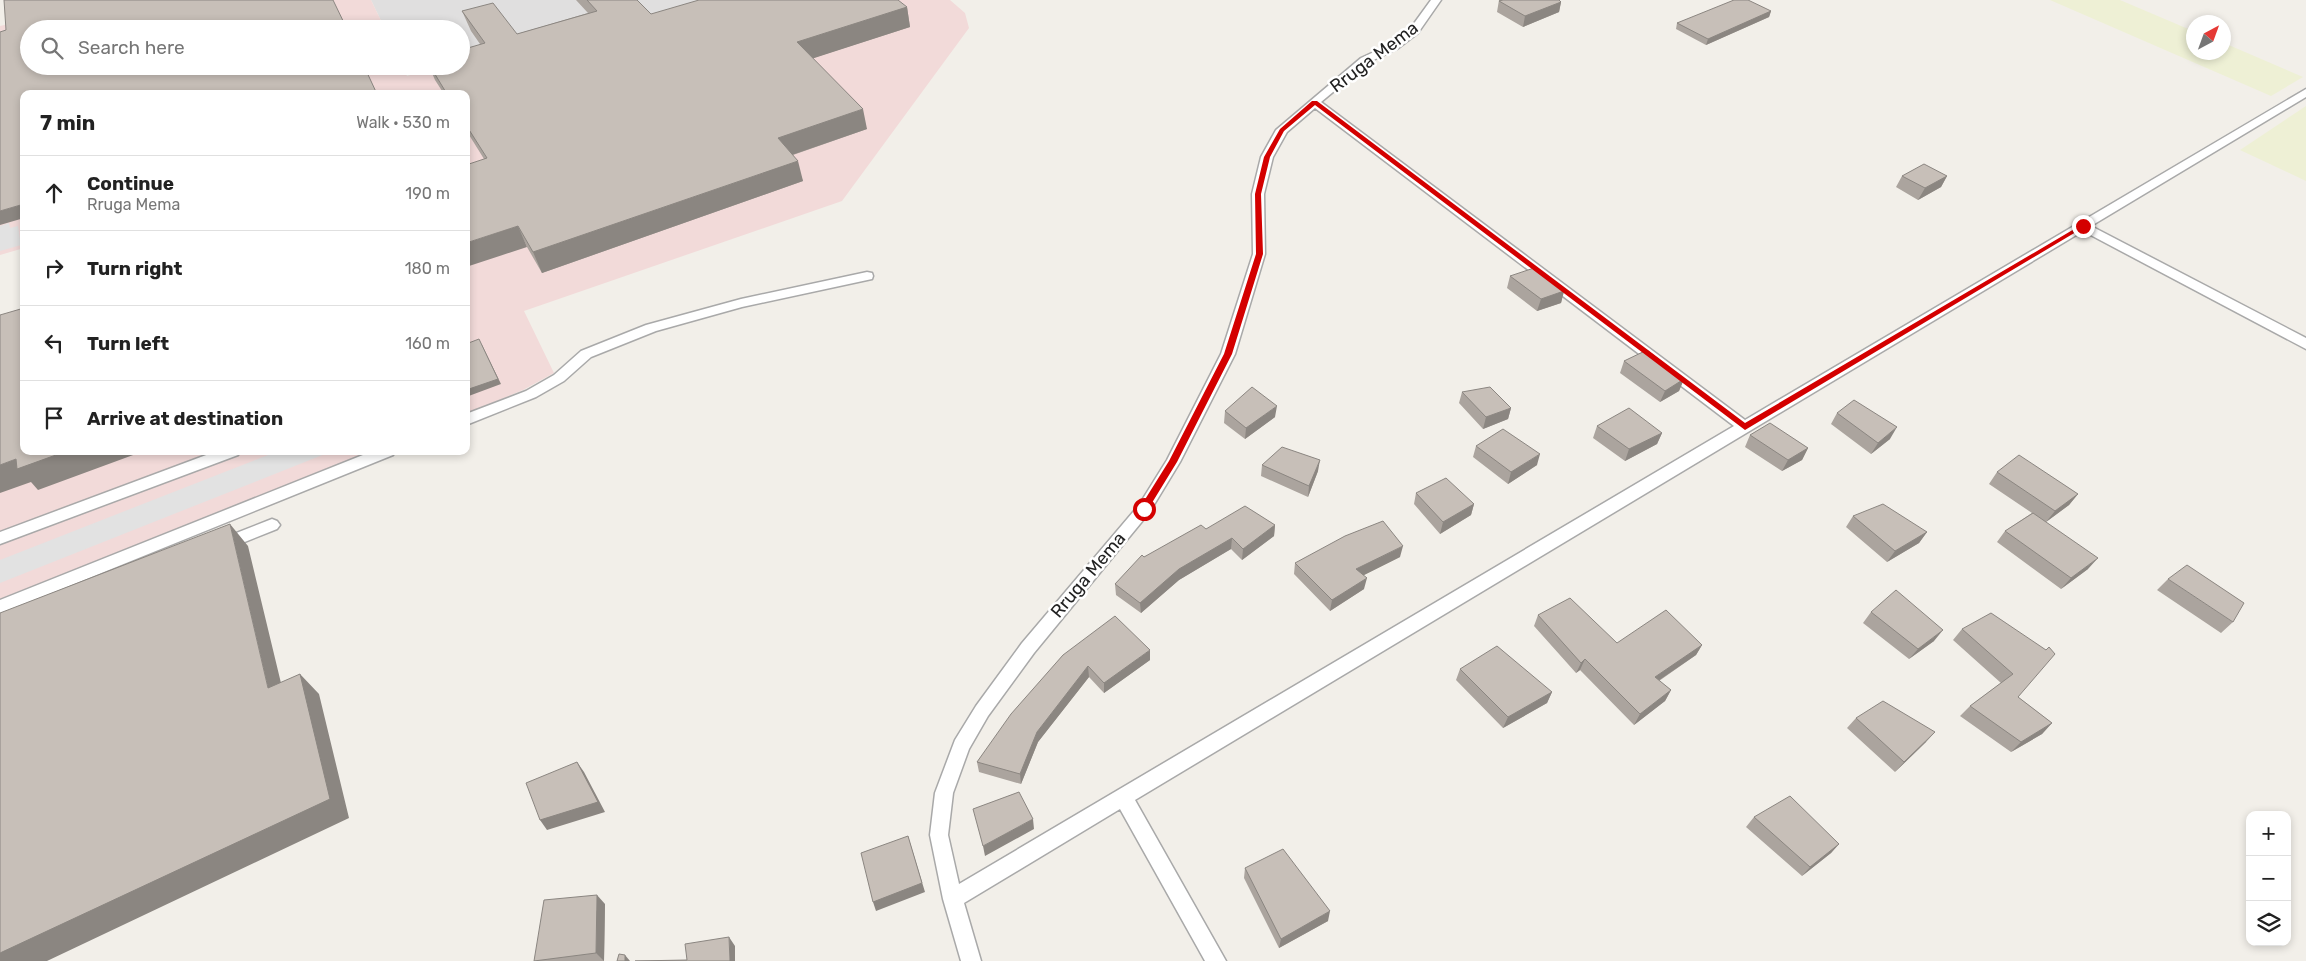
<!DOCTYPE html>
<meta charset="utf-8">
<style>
body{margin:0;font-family:Rubik,sans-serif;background:#f2f2f2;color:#222}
.controls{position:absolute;right:15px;bottom:15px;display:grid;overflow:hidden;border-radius:10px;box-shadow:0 2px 8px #0003}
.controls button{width:45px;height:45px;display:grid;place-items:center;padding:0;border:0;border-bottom:1px solid #e0e0e0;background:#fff;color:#222;font:25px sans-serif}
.compass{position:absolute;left:2186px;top:15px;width:45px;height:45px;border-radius:50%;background:#fff;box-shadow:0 2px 8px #0003;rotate:41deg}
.stop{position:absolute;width:15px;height:15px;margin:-11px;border:4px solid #d40000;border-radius:50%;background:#fff}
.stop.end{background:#d40000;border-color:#fff;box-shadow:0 1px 5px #0008}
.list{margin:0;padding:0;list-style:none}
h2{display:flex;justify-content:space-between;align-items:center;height:65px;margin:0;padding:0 20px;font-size:21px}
h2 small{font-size:16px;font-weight:400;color:#767676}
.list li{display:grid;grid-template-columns:32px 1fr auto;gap:15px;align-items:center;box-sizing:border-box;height:75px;padding:0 20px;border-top:1px solid #e0e0e0}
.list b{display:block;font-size:19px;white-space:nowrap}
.list p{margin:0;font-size:16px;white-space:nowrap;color:#767676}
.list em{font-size:16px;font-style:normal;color:#767676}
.icon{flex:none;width:28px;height:28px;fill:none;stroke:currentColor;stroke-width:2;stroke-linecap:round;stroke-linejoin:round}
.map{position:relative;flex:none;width:2306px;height:961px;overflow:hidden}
.search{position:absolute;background:#fff;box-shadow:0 2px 8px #0003;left:20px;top:20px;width:450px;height:55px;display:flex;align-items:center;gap:12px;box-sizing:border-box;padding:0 18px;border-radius:28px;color:#767676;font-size:19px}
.panel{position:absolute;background:#fff;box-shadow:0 2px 8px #0003;left:20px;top:90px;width:450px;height:365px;border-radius:10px}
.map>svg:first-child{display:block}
.residential{fill:#e0dfdf}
.commercial{fill:#f2dad9}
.farmland{fill:#eef0d5}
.parking{fill:#e2e2e2}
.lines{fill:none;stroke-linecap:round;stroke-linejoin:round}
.service-casing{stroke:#a9a9a9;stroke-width:3}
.service{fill:#fff;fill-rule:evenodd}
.wall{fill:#aba49e}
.shaded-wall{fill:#8b8681}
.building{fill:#c7bfb8;stroke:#8b8681}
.route{fill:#d40000}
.labels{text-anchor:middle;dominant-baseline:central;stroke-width:5;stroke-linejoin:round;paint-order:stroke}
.street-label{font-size:18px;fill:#222;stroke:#fff}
</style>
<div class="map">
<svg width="2306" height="961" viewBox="0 0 2306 961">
<rect width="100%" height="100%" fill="#f2efe9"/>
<path class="residential" d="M 371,0 L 733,0 L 461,60 L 461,29 L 385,29 Z"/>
<path class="commercial" d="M 111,0 L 371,0 L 385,29 L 29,29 L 29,66 L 402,66 L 407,76 L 439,66 L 461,66 L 624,32 L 733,0 L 950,0 L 965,13 L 969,28 L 842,201 L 524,311 L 554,373 L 523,390 L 466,414 L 466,94 L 24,94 L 24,248 L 0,255 L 0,26 Z
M 0,319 L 24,451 L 374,451 L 0,601 Z"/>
<path class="farmland" d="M 2050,0 L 2120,0 L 2193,31 L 2194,52 L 2224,52 L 2224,43 L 2303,77 L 2271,96 Z
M 2306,106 L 2306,181 L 2240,150 Z"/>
<path class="parking" d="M 9,223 L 10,228 L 18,226 L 21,245 L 0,251 L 0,226 Z
M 278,451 L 330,452 L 0,583 L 0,560 Z"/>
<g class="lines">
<defs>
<path id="service" d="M 1431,0 L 1441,0 L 1418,33 L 1397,49 L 1369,62 L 1321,102 L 1745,420 L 2306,89 L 2306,97 L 2091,226 L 2306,338 L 2306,349 L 2083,231 L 1135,800 L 1226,961 L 1205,961 L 1120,809 L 964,903 L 981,961 L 961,961 L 943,899 L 930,835 L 935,793 L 955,740 L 976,706 L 1022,643 L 1139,505 L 1167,460 L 1221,354 L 1253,254 L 1252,194 L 1261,157 L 1276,130 L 1361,58 L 1389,45 L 1410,29 ZM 1315,108 L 1734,426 L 959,884 L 948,835 L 953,793 L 969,749 L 988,716 L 1034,653 L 1149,513 L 1180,462 L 1235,354 L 1265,254 L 1264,194 L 1273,157 L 1287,132 Z
M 867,272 L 872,273 L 873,276 L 872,279 L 742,307 L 656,331 L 591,357 L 564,381 L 536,397 L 466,425 L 466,414 L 526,391 L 554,375 L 581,351 L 646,325 L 741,299 Z
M 217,451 L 240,451 L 238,455 L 0,544 L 0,532 Z
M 373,451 L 395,451 L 393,455 L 0,614 L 0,600 Z
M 272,519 L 277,521 L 280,525 L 277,529 L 222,551 L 216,549 L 214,545 L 216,541 Z"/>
</defs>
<use href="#service" class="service-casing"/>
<use href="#service" class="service"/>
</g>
<path class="wall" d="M 576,0 L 637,0 L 651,14 L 907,7 L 910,27 L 813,58 L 867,129 L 793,155 L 803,181 L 542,273 L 527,247 L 484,159 L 466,130 L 466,94 L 444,94 L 435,80 L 429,66 L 461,66 L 480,44 L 471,31 L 462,11 L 517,34 L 588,13 Z
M 1499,0 L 1559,0 L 1561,2 L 1559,12 L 1523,27 L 1497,12 Z
M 1771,11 L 1769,17 L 1706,45 L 1676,29 L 1677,23 Z
M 1902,176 L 1947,176 L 1941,187 L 1918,200 L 1896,187 Z
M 1510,276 L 1564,291 L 1561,303 L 1537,311 L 1507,288 Z
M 1624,361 L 1684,379 L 1679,391 L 1660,402 L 1620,373 Z
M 1462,392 L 1511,408 L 1508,419 L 1483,429 L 1459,403 Z
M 1225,411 L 1275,417 L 1245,439 L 1224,423 Z
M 1837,413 L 1890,439 L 1871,454 L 1831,424 Z
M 1597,426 L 1662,433 L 1657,444 L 1625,461 L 1593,438 Z
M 1750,435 L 1808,448 L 1802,460 L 1782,471 L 1745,447 Z
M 1476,446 L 1537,465 L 1508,484 L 1473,457 Z
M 1262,465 L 1318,471 L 1308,497 L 1261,476 Z
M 1997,472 L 2078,494 L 2069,505 L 2046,522 L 2088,569 L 2061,589 L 1997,542 L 2005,531 L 2032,513 L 1989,484 Z
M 1416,493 L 1474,504 L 1471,515 L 1440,534 L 1414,504 Z
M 1853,516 L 1927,532 L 1919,543 L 1887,562 L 1846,527 Z
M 1275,525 L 1274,536 L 1242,560 L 1231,549 L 1179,580 L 1141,613 L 1116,595 L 1115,584 L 1144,557 L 1206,529 Z
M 1400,557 L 1364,575 L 1364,589 L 1330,611 L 1294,574 L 1295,563 Z
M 2168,579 L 2233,622 L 2221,633 L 2157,590 Z
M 1871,612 L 1934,641 L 1909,659 L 1863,623 Z
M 1538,615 L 1617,643 L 1702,645 L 1696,655 L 1659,681 L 1671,690 L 1665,701 L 1634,725 L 1580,670 L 1576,673 L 1534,626 Z
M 1962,629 L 2046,650 L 2018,697 L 2052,723 L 2042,734 L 2011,752 L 1960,716 L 1970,706 L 2001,683 L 1953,640 Z
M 1063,655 L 1150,660 L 1104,693 L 1089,677 L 1038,742 L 1021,784 L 979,772 L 977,762 Z
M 1460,669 L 1552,692 L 1547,703 L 1503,728 L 1456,680 Z
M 1856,718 L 1926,742 L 1895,772 L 1847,728 Z
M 1754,817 L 1839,844 L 1831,853 L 1802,876 L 1746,827 Z
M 1245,868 L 1328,921 L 1279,948 L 1244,878 Z
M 605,904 L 604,961 L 534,961 Z"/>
<path class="shaded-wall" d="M 1561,2 L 1559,12 L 1523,27 L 1525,16 Z
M 907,7 L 910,27 L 802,62 L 797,42 Z
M 1771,11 L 1769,17 L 1706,45 L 1708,39 Z
M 863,109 L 867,129 L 783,158 L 778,138 Z
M 798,161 L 803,181 L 542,273 L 533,252 Z
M 1947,176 L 1941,187 L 1918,200 L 1925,188 Z
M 24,204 L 24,218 L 0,225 L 0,211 Z
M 518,226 L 527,247 L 466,267 L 466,243 Z
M 1564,291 L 1561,303 L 1537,311 L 1541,299 Z
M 482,345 L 501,384 L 466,397 L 466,390 Z
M 1684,379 L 1679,391 L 1660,402 L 1665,391 Z
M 1277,406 L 1275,417 L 1245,439 L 1246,428 Z
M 1511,408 L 1508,419 L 1483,429 L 1486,417 Z
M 1897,427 L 1890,439 L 1871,454 L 1878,443 Z
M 1662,433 L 1657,444 L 1625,461 L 1629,449 Z
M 1808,448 L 1802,460 L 1782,471 L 1788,460 Z
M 67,451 L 144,451 L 38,490 L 31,482 L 0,493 L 0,465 L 16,459 Z
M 1540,454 L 1537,465 L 1508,484 L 1511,472 Z
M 1320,460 L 1318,471 L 1308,497 L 1309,486 Z
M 2078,494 L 2069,505 L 2046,522 L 2055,511 Z
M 1474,504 L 1471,515 L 1440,534 L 1443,522 Z
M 230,524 L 248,546 L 287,708 L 268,688 Z
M 1275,525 L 1274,536 L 1242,560 L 1243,549 Z
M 1927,532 L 1919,543 L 1887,562 L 1895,551 Z
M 1232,538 L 1231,549 L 1179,580 L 1141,613 L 1140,603 L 1179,569 Z
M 1403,546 L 1400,557 L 1354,580 L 1356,569 Z
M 2098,558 L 2088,569 L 2061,589 L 2071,578 Z
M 1367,578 L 1364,589 L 1330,611 L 1332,600 Z
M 1943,630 L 1934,641 L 1909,659 L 1918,649 Z
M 1702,645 L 1696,655 L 1649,687 L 1655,677 Z
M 1150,650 L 1150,660 L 1104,693 L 1104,683 Z
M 1585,659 L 1580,670 L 1576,673 L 1581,663 Z
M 1088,666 L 1089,677 L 1038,742 L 1021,784 L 1020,774 L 1037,732 Z
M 300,674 L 319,694 L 349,818 L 47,961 L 0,961 L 0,953 Z
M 1671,690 L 1665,701 L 1634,725 L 1640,714 Z
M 1552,692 L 1547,703 L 1503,728 L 1508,717 Z
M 2052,723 L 2042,734 L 2011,752 L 2021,742 Z
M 1935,732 L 1926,742 L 1895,772 L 1904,762 Z
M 577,762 L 584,772 L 605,812 L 547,830 L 540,820 Z
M 1033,819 L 1034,829 L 985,856 L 983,846 Z
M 908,836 L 925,892 L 876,911 L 873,902 Z
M 1839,844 L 1831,853 L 1802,876 L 1810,867 Z
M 597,895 L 605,904 L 604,961 L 596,953 Z
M 1330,911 L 1328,921 L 1279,948 L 1281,939 Z
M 729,937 L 735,946 L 735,961 L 730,961 Z
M 625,955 L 630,961 L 625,961 Z"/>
<path class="building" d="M 4,0 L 333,0 L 347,29 L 29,29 L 29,66 L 364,66 L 377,94 L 24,94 L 24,204 L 0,211 L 0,32 L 6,30 Z
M 587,0 L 637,0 L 651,14 L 699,0 L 898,0 L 907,7 L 797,42 L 863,109 L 778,138 L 798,161 L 533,252 L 518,226 L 466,243 L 466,165 L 487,158 L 466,125 L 466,94 L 447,94 L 430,66 L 461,66 L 461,50 L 485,43 L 462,11 L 493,3 L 517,34 L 597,11 Z
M 1503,0 L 1559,0 L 1561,2 L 1525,16 L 1499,1 Z
M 1734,0 L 1748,0 L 1771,11 L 1708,39 L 1677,23 Z
M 1924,164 L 1947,176 L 1925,188 L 1902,176 Z
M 1534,268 L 1564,291 L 1541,299 L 1510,276 Z
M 24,308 L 24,451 L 67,451 L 17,469 L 16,459 L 0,465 L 0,315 Z
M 479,339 L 498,379 L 466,390 L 466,344 Z
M 1647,350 L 1684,379 L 1665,391 L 1624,361 Z
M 1252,387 L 1277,406 L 1246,428 L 1225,411 Z
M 1490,387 L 1511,408 L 1486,417 L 1462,392 Z
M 1854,400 L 1897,427 L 1878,443 L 1837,413 Z
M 1629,408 L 1662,433 L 1629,449 L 1597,426 Z
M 1770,423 L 1808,448 L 1788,460 L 1750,435 Z
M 1503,429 L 1540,454 L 1511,472 L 1476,446 Z
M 1282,447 L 1320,460 L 1309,486 L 1262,465 Z
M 2019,455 L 2078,494 L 2055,511 L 1997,472 Z
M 1446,478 L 1474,504 L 1443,522 L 1416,493 Z
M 1883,504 L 1927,532 L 1895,551 L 1853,516 Z
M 1245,506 L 1275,525 L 1243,549 L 1232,538 L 1179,569 L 1140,603 L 1115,584 L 1142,555 L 1144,557 L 1201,525 L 1206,529 Z
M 2033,513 L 2098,558 L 2071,578 L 2005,531 Z
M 1383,521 L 1403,546 L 1356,569 L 1367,578 L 1332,600 L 1295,563 L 1345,536 Z
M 230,524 L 268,688 L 300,674 L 330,799 L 0,953 L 0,613 Z
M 2187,565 L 2244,603 L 2233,622 L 2168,579 Z
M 1896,590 L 1943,630 L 1918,649 L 1871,612 Z
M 1570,598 L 1617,643 L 1666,610 L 1702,645 L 1655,677 L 1671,690 L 1640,714 L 1585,659 L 1581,663 L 1538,615 Z
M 1991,613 L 2046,650 L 2049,647 L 2055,654 L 2018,697 L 2052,723 L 2021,742 L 1970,706 L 2013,674 L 1962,629 Z
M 1115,616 L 1150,650 L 1104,683 L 1088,666 L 1037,732 L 1020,774 L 977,762 L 1011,714 L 1063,655 Z
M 1497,646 L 1552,692 L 1508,717 L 1460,669 Z
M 1883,701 L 1935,732 L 1904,762 L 1856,718 Z
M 577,762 L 598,802 L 540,820 L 526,783 Z
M 1019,792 L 1033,819 L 983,846 L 973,809 Z
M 1790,796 L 1839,844 L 1810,867 L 1754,817 Z
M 908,836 L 922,883 L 873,902 L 861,853 Z
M 1283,849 L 1330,911 L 1281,939 L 1245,868 Z
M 597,895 L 596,953 L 534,961 L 544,900 Z
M 729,937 L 730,961 L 635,961 L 687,960 L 685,944 Z
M 619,954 L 625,955 L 625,961 L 617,961 Z"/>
<path class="route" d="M 1312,101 L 1317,101 L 1745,423 L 2081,225 L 2086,226 L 1745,430 L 1315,105 L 1284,131 L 1270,157 L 1261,194 L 1263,254 L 1232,354 L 1177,462 L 1147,511 L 1141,511 L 1139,509 L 1169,461 L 1224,354 L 1256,254 L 1255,194 L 1264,157 L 1280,129 Z"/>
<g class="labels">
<g class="street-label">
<text transform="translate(1374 57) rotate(-37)">Rruga Mema</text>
<text transform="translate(1088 575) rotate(-50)">Rruga Mema</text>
</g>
</g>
</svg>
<div class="controls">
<button>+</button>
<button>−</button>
<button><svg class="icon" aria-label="layers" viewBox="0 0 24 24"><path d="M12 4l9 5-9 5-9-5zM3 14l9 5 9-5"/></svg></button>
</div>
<svg class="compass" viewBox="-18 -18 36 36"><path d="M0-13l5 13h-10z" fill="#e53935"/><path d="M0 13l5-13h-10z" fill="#767676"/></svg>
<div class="stop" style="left:1144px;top:509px"></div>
<div class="stop end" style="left:2083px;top:226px"></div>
<div class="search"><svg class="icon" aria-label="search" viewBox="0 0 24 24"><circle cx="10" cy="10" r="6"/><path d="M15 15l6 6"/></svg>Search here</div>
<section class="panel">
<h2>7 min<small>Walk · 530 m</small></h2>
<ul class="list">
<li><svg class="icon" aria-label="ahead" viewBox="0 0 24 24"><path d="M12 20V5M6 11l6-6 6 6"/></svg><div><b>Continue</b><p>Rruga Mema</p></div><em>190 m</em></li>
<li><svg class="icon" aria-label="right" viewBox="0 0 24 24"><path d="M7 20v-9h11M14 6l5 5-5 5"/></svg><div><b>Turn right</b></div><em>180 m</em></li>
<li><svg class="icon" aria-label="left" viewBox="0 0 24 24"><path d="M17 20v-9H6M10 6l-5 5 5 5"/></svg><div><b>Turn left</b></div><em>160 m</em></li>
<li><svg class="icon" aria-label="arrive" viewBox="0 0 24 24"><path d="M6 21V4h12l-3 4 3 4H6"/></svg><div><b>Arrive at destination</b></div></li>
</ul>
</section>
</div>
